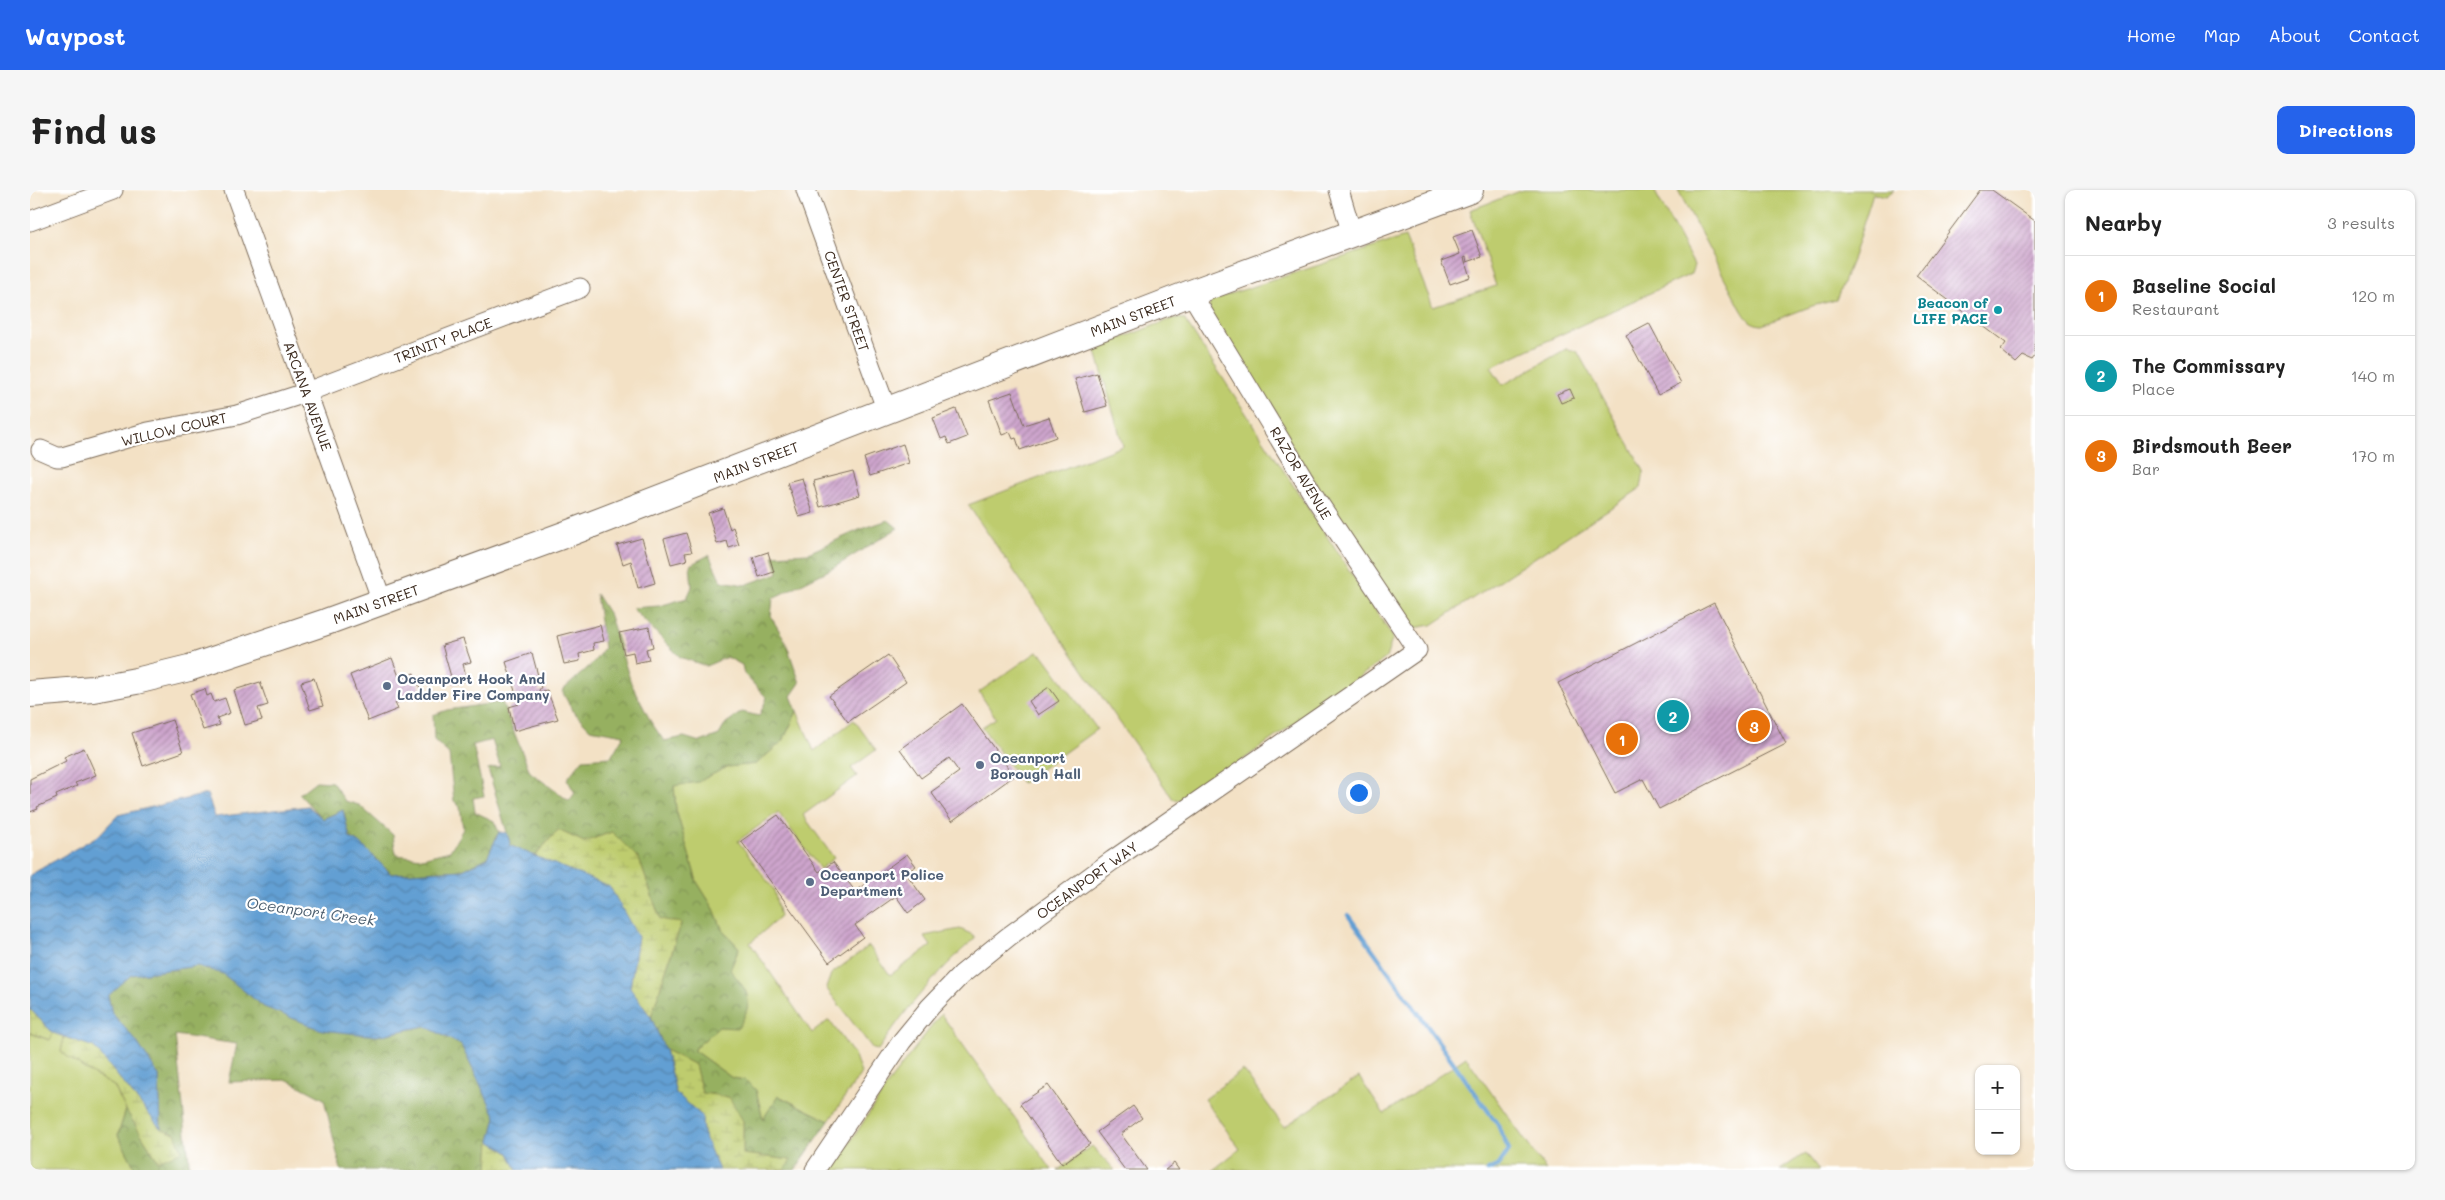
<!DOCTYPE html>
<meta charset="utf-8">
<style>
body{margin:0;font-family:Mali,sans-serif;background:#f6f6f6;color:#222}
.controls{position:absolute;right:15px;bottom:15px;display:grid;overflow:hidden;border-radius:10px;box-shadow:0 1px 4px #0004}
.controls button{width:45px;height:45px;display:grid;place-items:center;padding:0;border:0;border-bottom:1px solid #e0e0e0;background:#fff;color:#222;font:25px sans-serif}
.you{position:absolute;left:1328px;top:602px;width:18px;height:18px;margin:-12px;border:4px solid #fff;border-radius:50%;background:#1a73e8;box-shadow:0 0 0 8px #1a73e833}
.badge{display:grid;place-items:center;width:32px;height:32px;border-radius:50%;background:#2563eb;color:#fff;font-size:16px;font-weight:700}
.pin{position:absolute;translate:-50% -50%;border:2px solid #fff;box-shadow:0 1px 5px #0006}
.list{margin:0;padding:0;list-style:none}
h2{display:flex;justify-content:space-between;align-items:center;height:65px;margin:0;padding:0 20px;font-size:21px}
h2 small{font-size:16px;font-weight:400;color:#767676}
.list li{display:grid;grid-template-columns:32px 1fr auto;gap:15px;align-items:center;box-sizing:border-box;height:80px;padding:0 20px;border-top:1px solid #e0e0e0}
.list b{display:block;font-size:19px;white-space:nowrap}
.list p{margin:0;font-size:16px;white-space:nowrap;color:#767676}
.list em{font-size:16px;font-style:normal;color:#767676}
.map{position:relative;flex:none;width:2005px;height:980px;overflow:hidden;border-radius:10px}
header{display:flex;align-items:center;gap:30px;box-sizing:border-box;height:70px;padding:0 25px;background:#2563eb;color:#fff}
header strong{font-size:24px}
nav{display:flex;gap:28px;margin-inline-start:auto;font-size:18px}
.intro{display:flex;align-items:center;justify-content:space-between;box-sizing:border-box;height:120px;padding:0 30px}
h1{margin:0;font-size:35px}
.button{padding:12px 22px;border-radius:10px;background:#2563eb;color:#fff;font-size:18px;font-weight:700}
main{display:flex;gap:30px;padding:0 30px}
aside{flex:1;background:#fff;border-radius:10px;box-shadow:0 1px 4px #0004}
.map>svg:first-child{display:block}
.green{fill:#becc6e;stroke:#7c7b46}
.forest{fill:url(#forest-crowns);stroke:#686d40}
.wetland{fill:url(#wetland-marsh);stroke:#7c7b46}
.water{fill:url(#water-waves);stroke:#4e6478}
.lines{fill:none;stroke-linecap:round;stroke-linejoin:round}
.stream{stroke:#629fd3;stroke-width:4.5}
.building{fill:url(#building-hatch)}
.street-casing{stroke:#7b6a58;stroke-width:21}
.secondary-casing{stroke:#7b6a58;stroke-width:28}
.street{stroke:#fff;stroke-width:19}
.secondary{stroke:#fff;stroke-width:26}
.culture-dot{fill:#0f9aa8;stroke:#fff;stroke-width:2}
.service-dot{fill:#5c6f8a;stroke:#fff;stroke-width:2}
.labels{text-anchor:middle;dominant-baseline:central;stroke-width:4.5;stroke-linejoin:round;paint-order:stroke}
.street-label{font-size:14px;fill:#3b2a1e;stroke:#fff}
.culture-label{font-size:14px;font-weight:bold;fill:#0d838f;stroke:#fff;text-anchor:end}
.service-label{font-size:14px;font-weight:bold;fill:#4e5e75;stroke:#fff;text-anchor:start}
.water-label{font-size:15px;font-style:italic;fill:#4d5f6f;stroke:#fff}
</style>
<header>
<strong>Waypost</strong>
<nav><a>Home</a><a>Map</a><a>About</a><a>Contact</a></nav>
</header>
<div class="intro"><h1>Find us</h1><a class="button">Directions</a></div>
<main>
<div class="map">
<svg width="2005" height="980" viewBox="0 0 2005 980">
<defs>
<pattern id="forest-crowns" width="20" height="18" patternUnits="userSpaceOnUse" patternTransform="scale(1.25)"><rect width="20" height="18" fill="#96b061"/><path d="M2 6a3 3 0 1 1 6 0M12 15a3 3 0 1 1 6 0" fill="none" stroke="#7c8f4f"/></pattern>
<pattern id="wetland-marsh" width="20" height="14" patternUnits="userSpaceOnUse" patternTransform="scale(1.25)"><rect width="20" height="14" fill="#becc6e"/><path d="M1 5h8M5 5V1M11 12h8M15 12V8" fill="none" stroke="#a4af5f"/></pattern>
<pattern id="water-waves" width="16" height="10" patternUnits="userSpaceOnUse" patternTransform="scale(1.25)"><rect width="16" height="10" fill="#629fd3"/><path d="M0 5q4-4 8 0t8 0" fill="none" stroke="#5282ab"/></pattern>
<pattern id="building-hatch" width="6" height="6" patternUnits="userSpaceOnUse" patternTransform="scale(1.25)"><rect width="6" height="6" fill="#cea5cd"/><path d="M-1 1l2-2M0 6l6-6M5 7l2-2" fill="none" stroke="#a887a6"/></pattern>
</defs>
<rect width="100%" height="100%" fill="#fff"/>
<filter id="ink" filterUnits="userSpaceOnUse"><feTurbulence type="fractalNoise" baseFrequency=".02" numOctaves="2"/><feDisplacementMap in="SourceGraphic" scale="10" xChannelSelector="R" yChannelSelector="G"/><feConvolveMatrix kernelMatrix="1 2 1 2 8 2 1 2 1" color-interpolation-filters="sRGB"/></filter>
<filter id="wash" filterUnits="userSpaceOnUse"><feTurbulence type="fractalNoise" baseFrequency=".0096" numOctaves="4" result="noise"/><feDisplacementMap in="SourceGraphic" scale="20" xChannelSelector="R" yChannelSelector="G"/><feGaussianBlur stdDeviation="1.12" result="paint"/><feColorMatrix in="noise" values="0 0 0 0 0 0 0 0 0 0 0 0 0 0 0 0 0 1.4 0 .05"/><feComposite in="paint" operator="in"/></filter>
<g filter="url(#wash)">
<rect width="100%" height="100%" fill="#f3e1c5"/>
<path class="green" d="M 1493,0 L 1624,0 L 1664,75 L 1661,84 L 1461,177 L 1473,195 L 1536,159 L 1547,161 L 1614,281 L 1611,298 L 1402,435 L 1384,438 L 1377,433 L 1178,127 L 1180,113 L 1185,109 L 1375,47 L 1403,117 L 1466,96 L 1440,20 Z
M 1648,0 L 1864,0 L 1856,6 L 1843,3 L 1822,70 L 1806,110 L 1782,116 L 1732,135 C 1720,134 1717,129 1711,119 Z
M 1144,128 L 1154,129 L 1363,447 L 1356,468 L 1155,611 L 1143,609 L 938,315 L 1093,256 L 1065,158 Z
M 1007,462 L 1013,465 L 1067,539 L 992,593 L 952,537 L 966,528 L 949,502 Z
M 767,521 L 784,561 L 824,530 L 846,560 L 821,578 L 827,586 L 773,625 L 804,668 L 790,679 L 748,622 L 708,651 L 744,700 L 750,727 L 720,753 L 782,843 L 799,830 L 825,866 L 831,883 L 799,931 L 749,906 L 733,930 L 715,890 L 702,888 L 663,860 L 689,837 L 700,780 L 709,758 L 692,739 L 684,719 L 667,692 L 646,620 L 644,595 L 668,591 L 697,577 L 726,574 L 753,551 Z
M 930,739 L 943,745 L 945,748 C 908,781 876,818 848,860 L 843,859 L 796,798 L 801,784 L 839,756 L 860,785 L 901,756 L 894,746 Z
M 911,824 L 1022,980 L 802,980 L 862,888 Z
M 0,843 L 19,850 L 23,843 L 34,847 L 32,862 L 59,882 L 84,896 L 96,920 L 88,945 L 106,980 L 0,980 Z
M 1436,867 L 1516,980 L 1183,980 L 1210,959 L 1174,909 L 1213,880 L 1254,937 L 1329,887 L 1354,924 Z
M 1062,956 L 1085,980 L 1028,980 Z
M 1776,963 L 1789,980 L 1750,980 Z"/>
<path class="forest" d="M 858,330 L 868,338 L 803,378 L 743,408 L 741,427 L 755,450 L 770,493 L 761,506 L 767,521 L 753,551 L 726,574 L 697,577 L 668,592 L 644,596 L 646,620 L 667,692 L 684,719 L 692,739 L 709,758 L 700,780 C 719,802 725,811 708,838 L 689,837 L 663,860 L 702,888 L 715,890 L 726,900 L 733,929 L 748,906 L 799,931 L 765,980 L 754,980 L 760,970 L 713,964 L 713,931 L 672,903 L 665,875 L 635,860 L 621,827 L 651,734 L 630,729 L 609,669 L 582,642 L 554,652 L 528,640 L 505,666 L 481,656 L 458,579 L 470,576 L 462,550 L 443,555 L 454,606 L 443,608 L 445,622 L 464,631 L 469,642 L 457,668 L 433,680 L 361,684 L 330,653 L 320,648 L 313,620 L 293,629 L 269,604 L 286,591 L 302,592 L 315,611 L 329,615 L 363,645 L 366,665 L 392,668 L 420,661 L 433,639 L 430,617 L 424,611 L 419,564 L 404,550 L 403,525 L 417,520 L 472,512 L 500,582 L 539,611 L 545,603 L 537,589 L 553,569 L 581,567 L 594,545 L 560,539 L 542,520 L 532,501 L 563,473 L 574,458 L 566,404 L 580,426 L 601,493 L 621,532 L 634,551 L 654,547 L 670,552 L 689,545 L 696,533 L 712,522 L 729,526 L 737,508 L 714,484 L 712,475 L 697,467 L 676,476 L 650,467 L 602,418 L 629,416 L 657,408 L 662,397 L 660,375 L 679,365 L 691,391 L 715,395 L 748,383 L 743,365 L 778,363 L 829,340 Z
M 168,776 L 193,784 L 234,817 L 347,846 L 395,836 L 431,855 L 466,927 L 460,951 L 458,980 L 311,980 L 294,909 L 258,890 L 199,892 L 207,854 L 145,845 L 160,980 L 106,980 L 88,945 L 96,920 L 128,971 L 131,939 L 129,886 L 107,852 L 82,823 L 78,805 L 101,785 Z"/>
<path class="wetland" d="M 528,640 L 554,652 L 582,642 L 609,669 L 630,729 L 651,733 L 621,827 L 600,798 L 608,747 L 505,666 Z
M 0,819 L 23,843 L 20,850 L 0,843 Z
M 34,847 L 64,857 L 131,939 L 145,943 L 152,961 L 128,971 L 96,920 L 84,896 L 59,882 L 31,862 Z
M 635,860 L 665,875 L 672,903 L 699,907 L 713,931 L 713,964 L 761,970 L 754,980 L 689,980 L 673,943 L 672,926 L 646,903 Z
M 460,951 L 479,963 L 487,980 L 458,980 Z"/>
<path class="water" d="M 177,604 L 185,627 L 278,616 L 293,629 L 313,620 L 320,648 L 330,653 L 361,684 L 433,680 L 457,668 L 469,642 L 477,643 L 481,656 L 580,697 L 608,747 L 600,798 L 621,827 L 635,860 L 646,903 L 672,926 L 673,943 L 689,980 L 487,980 L 479,963 L 460,951 L 466,927 L 431,855 L 395,836 L 347,846 L 292,840 L 234,817 L 193,784 L 168,776 L 101,785 L 78,806 L 82,823 L 107,852 L 129,886 L 131,939 L 64,857 L 23,843 L 0,819 L 0,685 L 69,645 L 88,625 Z"/>
<g class="lines">
<path class="stream" d="M 1318,725 L 1468,935 L 1479,960 L 1469,975 L 1458,980"/>
</g>
<g id="blocks">
<path class="building" d="M 1950,0 L 1962,0 L 2005,31 L 2005,166 L 2002,170 L 1993,166 L 1986,173 L 1971,160 L 1976,153 L 1886,86 Z
M 1442,40 L 1452,67 L 1437,72 L 1436,67 L 1434,68 L 1440,87 L 1420,94 L 1411,71 L 1430,64 L 1423,47 Z
M 1619,133 L 1651,193 L 1628,205 L 1596,145 Z
M 1067,183 L 1077,216 L 1055,222 L 1045,189 Z
M 1540,199 L 1544,208 L 1531,213 L 1527,204 Z
M 982,202 L 994,235 L 1019,227 L 1026,247 L 990,260 L 986,248 L 983,249 L 980,242 L 972,245 L 959,210 Z
M 926,219 L 937,247 L 919,254 L 916,247 L 911,249 L 903,228 Z
M 873,254 L 879,273 L 840,286 L 834,268 Z
M 823,281 L 830,305 L 790,317 L 783,291 Z
M 772,288 L 783,323 L 769,327 L 757,292 Z
M 693,318 L 700,339 L 703,337 L 709,355 L 699,358 L 697,351 L 687,354 L 678,323 Z
M 656,343 L 662,362 L 655,363 L 657,370 L 641,374 L 634,349 Z
M 612,348 L 625,393 L 608,398 L 601,371 L 593,374 L 587,355 Z
M 738,362 L 744,382 L 729,387 L 723,367 Z
M 1684,413 L 1756,554 L 1629,619 L 1613,589 L 1585,603 L 1528,493 Z
M 570,435 L 574,451 L 563,453 L 564,460 L 549,464 L 550,471 L 534,474 L 527,446 Z
M 619,437 L 623,457 L 616,459 L 619,470 L 605,473 L 603,462 L 594,464 L 589,443 Z
M 433,449 L 441,472 L 433,474 L 437,490 L 423,494 L 412,455 Z
M 502,463 L 511,497 L 508,502 L 517,500 L 528,529 L 484,541 L 479,517 L 489,514 L 476,472 Z
M 858,465 L 876,492 L 818,532 L 799,506 Z
M 362,468 L 370,489 L 384,483 L 392,503 L 365,513 L 368,519 L 338,531 L 320,485 Z
M 284,488 L 293,516 L 280,520 L 271,492 Z
M 230,492 L 238,515 L 228,518 L 232,530 L 215,535 L 204,500 Z
M 1019,497 L 1029,511 L 1008,525 L 999,511 Z
M 175,499 L 177,506 L 181,504 L 184,512 L 195,508 L 200,523 L 187,528 L 190,535 L 173,540 L 160,504 Z
M 932,514 L 984,586 L 922,631 L 901,602 L 929,582 L 919,568 L 891,588 L 870,559 Z
M 142,530 L 153,562 L 113,576 L 102,543 Z
M 54,558 L 66,585 L 45,593 L 47,596 L 26,605 L 27,608 L 7,617 L 8,619 L 0,622 L 0,589 L 36,571 L 34,567 Z
M 748,625 L 789,682 L 803,672 L 825,701 L 877,664 L 886,676 L 876,683 L 895,710 L 878,723 L 866,706 L 825,735 L 833,747 L 799,772 L 711,651 Z
M 1018,895 L 1060,954 L 1032,974 L 990,914 Z
M 1103,916 L 1112,928 L 1091,944 L 1117,980 L 1095,980 L 1067,942 Z
M 1144,973 L 1149,980 L 1135,980 Z"/>
</g>
</g>
<g filter="url(#ink)">
<use href="#blocks" fill-opacity="0" stroke="#7b6a58" stroke-width="1"/>
<g class="lines">
<defs>
<path id="street" d="M 204,0 L 352,411
M 776,0 L 857,221
M 1309,0 L 1322,44
M 0,31 L 83,0
M 11,260 L 27,267 L 32,267 L 118,242 L 207,225 L 269,205 L 550,98
M 785,980 L 872,851 L 900,817 L 931,785 L 978,747 L 1083,670 L 1387,460 L 1286,309 L 1161,103"/>
<path id="secondary" d="M 0,504 L 63,499 L 106,491 L 159,478 L 296,432 L 542,342 L 1161,103 L 1440,0"/>
</defs>
<use href="#street" class="street-casing"/>
<use href="#secondary" class="secondary-casing"/>
<use href="#street" class="street"/>
<use href="#secondary" class="secondary"/>
</g>
</g>
<circle class="culture-dot" cx="1968" cy="120" r="5"/>
<g class="service-dot">
<circle cx="357" cy="496" r="5"/>
<circle cx="950" cy="575" r="5"/>
<circle cx="780" cy="692" r="5"/>
</g>
<g class="labels">
<g class="street-label">
<text transform="translate(817 111) rotate(70)">CENTER STREET</text>
<text transform="translate(1103 126) rotate(-21)">MAIN STREET</text>
<text transform="translate(413 150) rotate(-21)">TRINITY PLACE</text>
<text transform="translate(278 206) rotate(70)">ARCANA AVENUE</text>
<text transform="translate(144 239) rotate(-13)">WILLOW COURT</text>
<text transform="translate(726 272) rotate(-21)">MAIN STREET</text>
<text transform="translate(1271 283) rotate(59)">RAZOR AVENUE</text>
<text transform="translate(346 414) rotate(-20)">MAIN STREET</text>
<text transform="translate(1057 690) rotate(-36)">OCEANPORT WAY</text>
</g>
<g class="culture-label">
<text x="1958" y="112">Beacon of<tspan x="1958" dy="16">LIFE PACE</tspan></text>
</g>
<g class="service-label">
<text x="367" y="488">Oceanport Hook And<tspan x="367" dy="16">Ladder Fire Company</tspan></text>
<text x="960" y="567">Oceanport<tspan x="960" dy="16">Borough Hall</tspan></text>
<text x="790" y="684">Oceanport Police<tspan x="790" dy="16">Department</tspan></text>
</g>
<g class="water-label">
<text transform="translate(281 721) rotate(8)">Oceanport Creek</text>
</g>
</g>
</svg>
<div class="controls">
<button>+</button>
<button>−</button>
</div>
<div class="you"></div>
<div class="pin badge" style="left:1592px;top:549px;background:#e8710a">1</div>
<div class="pin badge" style="left:1643px;top:526px;background:#0f9aa8">2</div>
<div class="pin badge" style="left:1724px;top:536px;background:#e8710a">3</div>
</div>
<aside>
<h2>Nearby<small>3 results</small></h2>
<ul class="list">
<li><span class="badge" style="background:#e8710a">1</span><div><b>Baseline Social</b><p>Restaurant</p></div><em>120 m</em></li>
<li><span class="badge" style="background:#0f9aa8">2</span><div><b>The Commissary</b><p>Place</p></div><em>140 m</em></li>
<li><span class="badge" style="background:#e8710a">3</span><div><b>Birdsmouth Beer</b><p>Bar</p></div><em>170 m</em></li>
</ul>
</aside>
</main>
